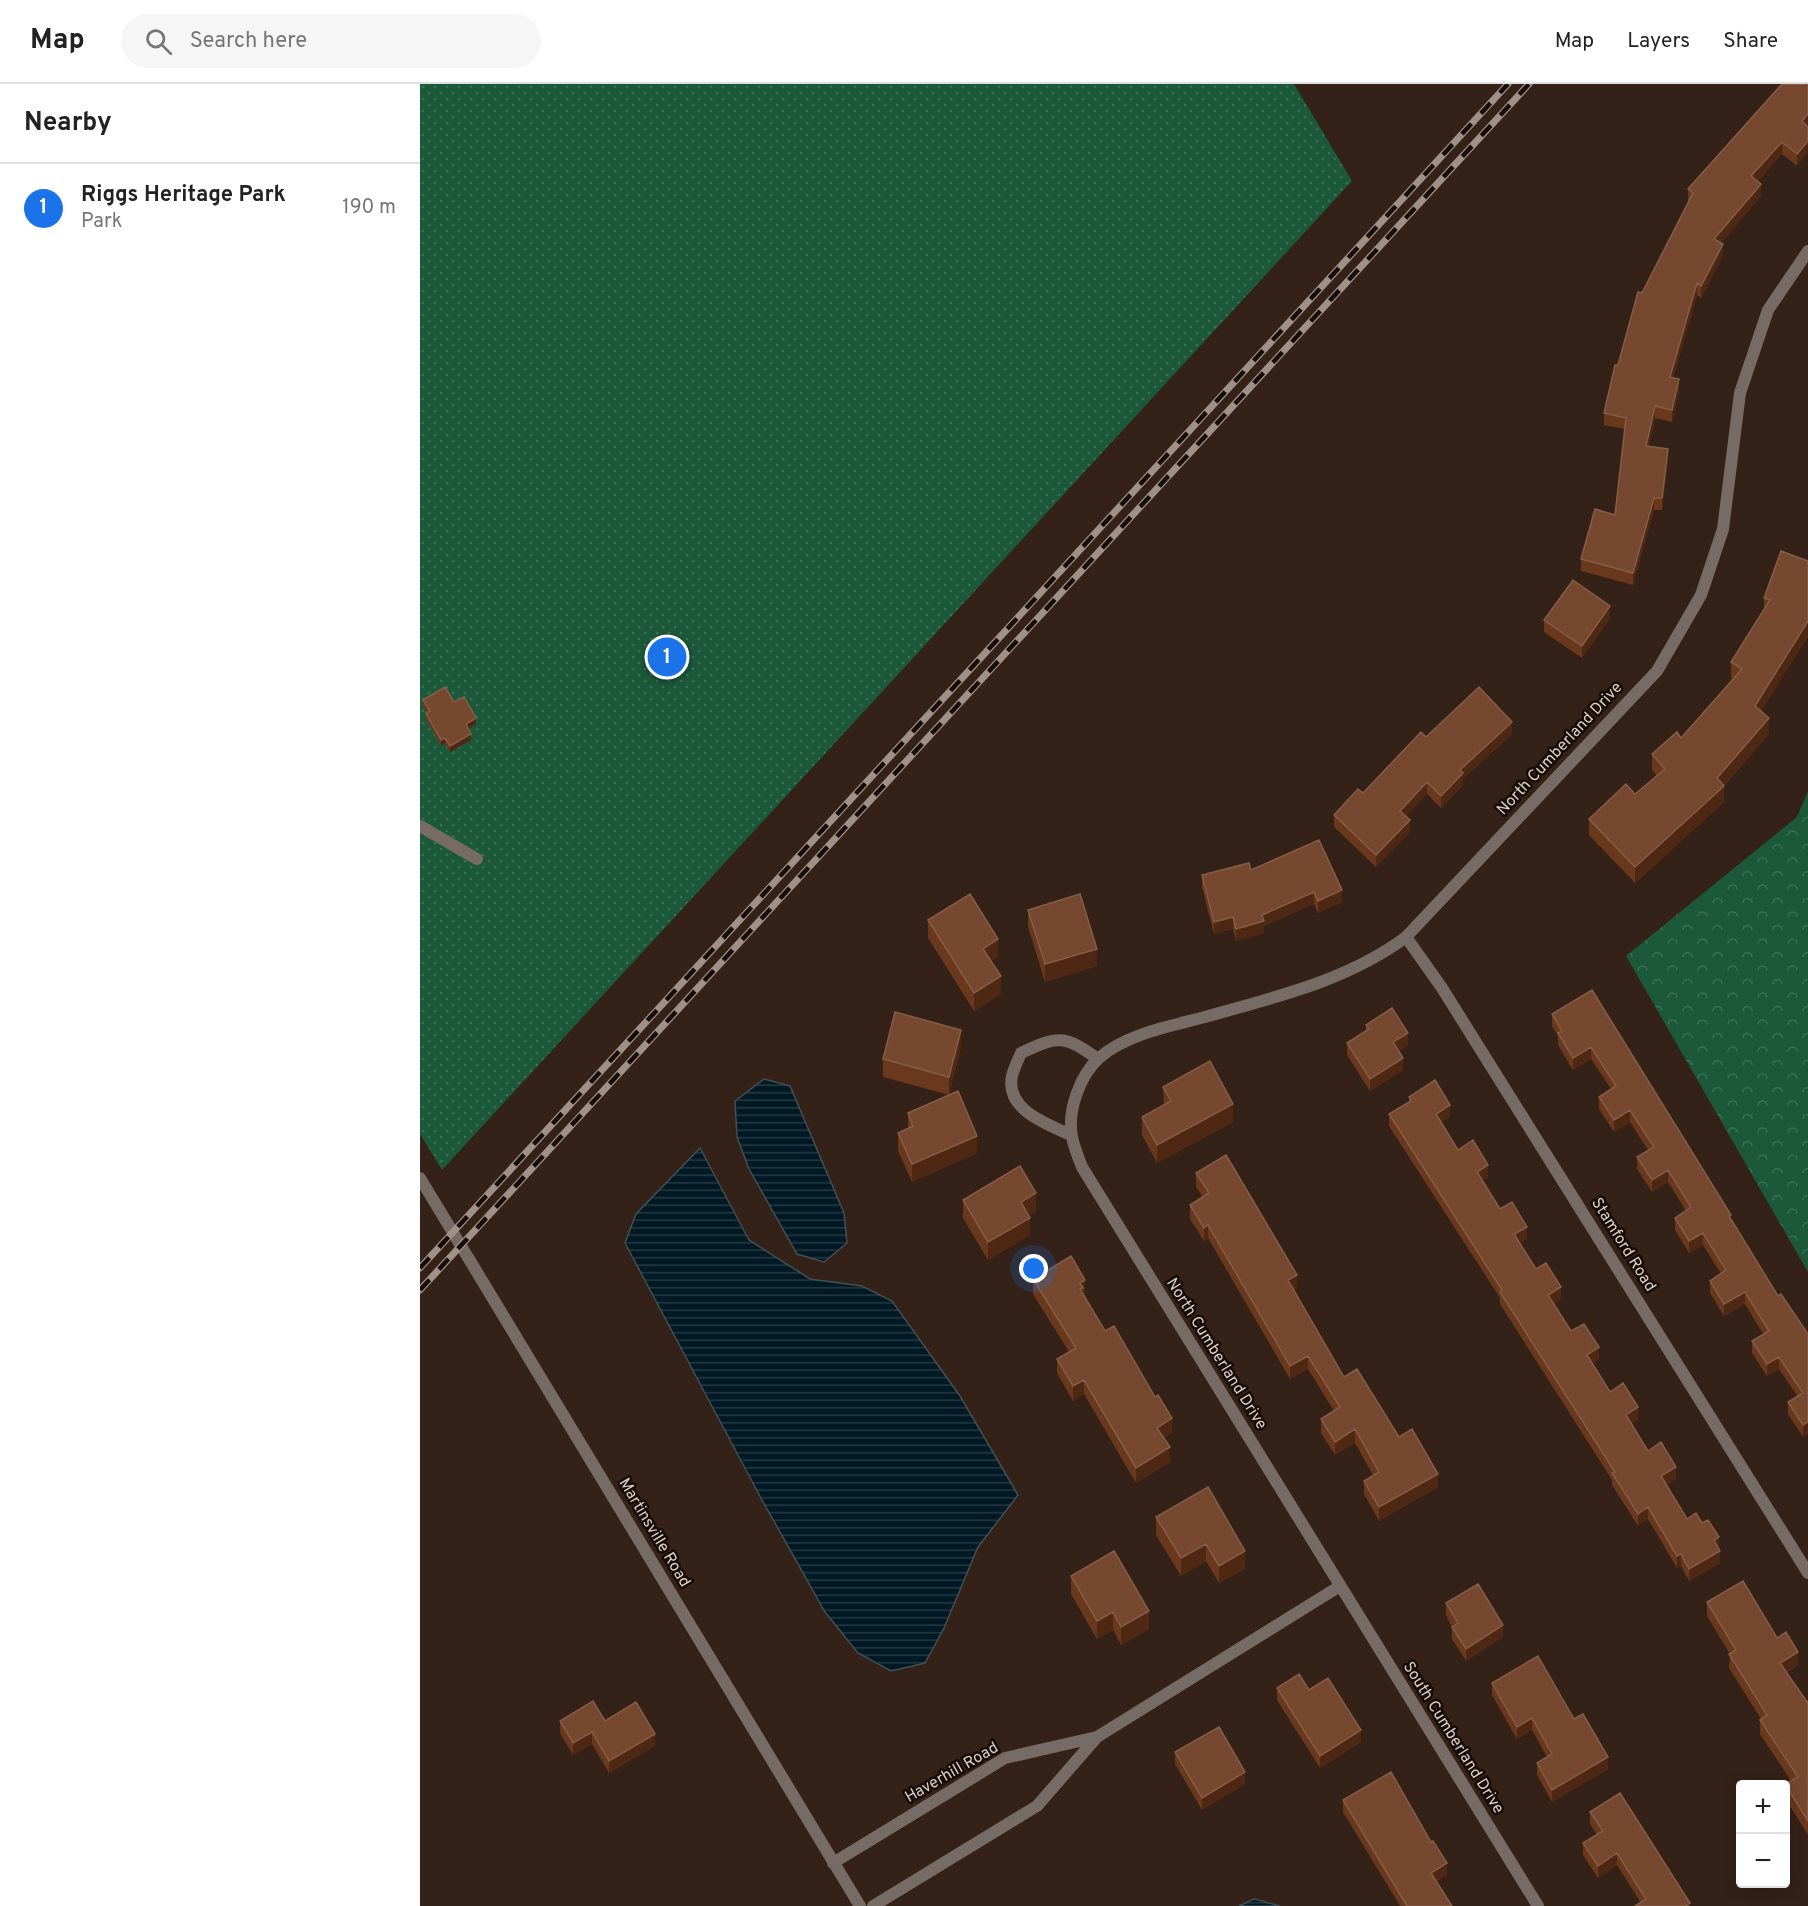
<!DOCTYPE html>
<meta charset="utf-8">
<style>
body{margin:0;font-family:Overpass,sans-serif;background:#f6f6f6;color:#222}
.controls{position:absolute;right:18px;bottom:18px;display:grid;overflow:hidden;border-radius:6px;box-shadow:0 3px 15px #0003}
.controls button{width:54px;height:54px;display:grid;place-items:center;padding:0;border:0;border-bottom:2px solid #e0e0e0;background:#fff;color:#222;font:30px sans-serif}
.you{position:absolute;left:614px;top:1185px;width:21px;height:21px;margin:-15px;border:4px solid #fff;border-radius:50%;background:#1a73e8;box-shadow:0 0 0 9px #1a73e833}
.badge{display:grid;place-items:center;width:39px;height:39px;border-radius:50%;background:#1a73e8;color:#fff;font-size:20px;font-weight:700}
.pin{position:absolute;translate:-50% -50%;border:3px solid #fff;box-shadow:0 2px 6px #0006}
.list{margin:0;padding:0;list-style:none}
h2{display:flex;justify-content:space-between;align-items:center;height:78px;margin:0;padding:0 24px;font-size:26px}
h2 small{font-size:20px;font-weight:400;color:#767676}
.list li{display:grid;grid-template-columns:39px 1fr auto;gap:18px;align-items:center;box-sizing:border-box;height:90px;padding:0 24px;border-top:2px solid #e0e0e0}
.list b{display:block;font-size:22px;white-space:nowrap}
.list p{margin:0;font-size:20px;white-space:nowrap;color:#767676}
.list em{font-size:20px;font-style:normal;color:#767676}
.icon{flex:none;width:33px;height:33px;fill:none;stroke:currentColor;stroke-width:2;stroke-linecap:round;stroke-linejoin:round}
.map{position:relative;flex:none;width:1388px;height:1822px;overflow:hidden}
header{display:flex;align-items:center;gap:36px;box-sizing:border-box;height:84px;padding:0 30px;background:#fff;border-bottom:2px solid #e0e0e0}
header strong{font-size:28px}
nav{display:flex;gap:33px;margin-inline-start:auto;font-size:21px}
.search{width:420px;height:54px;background:#f6f6f6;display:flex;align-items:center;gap:15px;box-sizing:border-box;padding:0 21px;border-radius:33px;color:#767676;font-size:22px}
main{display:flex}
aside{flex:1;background:#fff}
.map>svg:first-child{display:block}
.forest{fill:url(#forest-crowns)}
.park{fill:url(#park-dots)}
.water{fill:url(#water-rules);stroke:#424f55;stroke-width:1.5}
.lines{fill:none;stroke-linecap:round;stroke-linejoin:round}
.lane{stroke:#766b65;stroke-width:12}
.street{stroke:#766b65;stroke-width:12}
.rail-casing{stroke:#9f9088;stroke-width:7}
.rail{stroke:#160d09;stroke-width:4.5;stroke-dasharray:14;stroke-linecap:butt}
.wall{fill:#6a381d}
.shaded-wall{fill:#4f2813}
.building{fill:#76482f;stroke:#865d47;stroke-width:1.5}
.labels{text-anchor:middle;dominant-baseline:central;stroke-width:5;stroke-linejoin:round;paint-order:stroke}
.street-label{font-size:16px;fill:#dccec8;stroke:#160d09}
</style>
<header>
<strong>Map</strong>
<div class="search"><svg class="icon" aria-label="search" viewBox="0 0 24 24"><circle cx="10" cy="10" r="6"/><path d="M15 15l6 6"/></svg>Search here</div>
<nav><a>Map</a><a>Layers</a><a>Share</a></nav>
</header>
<main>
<aside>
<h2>Nearby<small></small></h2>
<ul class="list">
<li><span class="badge">1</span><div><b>Riggs Heritage Park</b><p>Park</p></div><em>190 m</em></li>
</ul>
</aside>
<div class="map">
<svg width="1388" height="1822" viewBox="0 0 1388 1822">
<defs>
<pattern id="forest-crowns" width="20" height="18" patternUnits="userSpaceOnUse" patternTransform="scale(1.5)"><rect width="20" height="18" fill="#1c593b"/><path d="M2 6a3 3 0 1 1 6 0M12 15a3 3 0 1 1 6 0" fill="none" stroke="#3c7056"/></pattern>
<pattern id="park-dots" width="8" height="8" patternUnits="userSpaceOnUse" patternTransform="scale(1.5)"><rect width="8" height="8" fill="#1c593b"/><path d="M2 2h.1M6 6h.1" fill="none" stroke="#3c7056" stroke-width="1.8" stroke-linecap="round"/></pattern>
<pattern id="water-rules" width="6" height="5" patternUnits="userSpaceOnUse" patternTransform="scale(1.5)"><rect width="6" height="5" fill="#001924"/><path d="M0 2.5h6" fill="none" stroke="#253942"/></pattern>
</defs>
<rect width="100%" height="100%" fill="#342117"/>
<path class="forest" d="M 1388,707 L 1388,1188 L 1206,872 L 1377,733 Z"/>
<path class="park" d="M 0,0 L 874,0 L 932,97 L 22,1086 L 0,1050 Z"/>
<path class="water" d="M 344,995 L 370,1002 L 424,1129 L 427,1159 L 404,1178 L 377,1170 L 329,1085 L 317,1053 L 315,1017 Z
M 280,1064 L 329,1156 L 390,1195 L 442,1202 L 472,1217 L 540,1312 L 598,1411 L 558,1463 L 524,1544 L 505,1579 L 471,1587 L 438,1569 L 405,1528 L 342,1416 L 205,1159 L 216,1130 Z
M 834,1815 L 860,1822 L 819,1822 Z"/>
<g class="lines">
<path class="lane" d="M 0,742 L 57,775"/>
<path class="street" d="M 986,853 L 1022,904 L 1388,1489
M 651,1051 C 627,1040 585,1026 592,992 C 594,984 598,976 601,969 C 639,951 644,951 678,975
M 0,1094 L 440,1822
M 413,1779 L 585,1674 L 677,1653
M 453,1822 L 617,1722 L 677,1653 L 920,1502
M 1118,1822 L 662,1083 C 658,1073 654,1063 652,1053 C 647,1027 660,991 679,974 C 706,950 751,942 785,933 C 855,913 927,897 986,853 L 1237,587 L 1281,511 L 1303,445 L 1320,309 L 1348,226 L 1388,167"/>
<defs>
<path id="rail" d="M 0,1184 L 1088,0
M 0,1206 L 1109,0"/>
</defs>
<use href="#rail" class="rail-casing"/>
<use href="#rail" class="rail"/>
</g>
<path class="wall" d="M 1388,0 L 1388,42 L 1377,82 L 1362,70 L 1337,98 L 1341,112 L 1301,159 L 1303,172 L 1281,214 L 1277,211 L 1253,294 L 1259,307 L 1252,338 L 1235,334 L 1229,362 L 1248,377 L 1242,426 L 1234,426 L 1213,501 L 1161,487 L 1161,475 L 1195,431 L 1205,345 L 1184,341 L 1184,329 L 1198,281 L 1222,209 L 1269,118 L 1268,117 L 1268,105 Z
M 1361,467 L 1342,627 L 1349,650 L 1304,702 L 1304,718 L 1215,799 L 1169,751 L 1169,735 L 1215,710 L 1237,692 L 1232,686 L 1232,670 L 1261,654 L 1313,595 L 1311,594 L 1311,578 L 1344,525 L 1344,514 Z
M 1190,534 L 1162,574 L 1124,548 L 1124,536 Z
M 3,616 L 34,618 L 56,640 L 49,644 L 51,656 L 30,668 L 25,660 L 21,662 L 6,635 L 6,629 L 7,629 L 3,622 Z
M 1092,650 L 1043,695 L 1043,701 L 1021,724 L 1007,710 L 986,732 L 990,748 L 956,783 L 914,743 L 914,731 L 943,709 L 1006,653 Z
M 831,786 L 922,818 L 898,829 L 894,820 L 844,842 L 844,849 L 816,857 L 813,845 L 794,850 L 782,803 L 782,791 Z
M 608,826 L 677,882 L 625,898 L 608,843 Z
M 508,836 L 578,873 L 571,877 L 581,910 L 554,927 L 508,854 Z
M 1172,906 L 1358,1212 L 1388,1250 L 1383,1353 L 1368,1330 L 1368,1318 L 1378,1313 L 1359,1285 L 1347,1292 L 1332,1269 L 1332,1257 L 1343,1250 L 1325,1220 L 1304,1232 L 1290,1209 L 1290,1197 L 1301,1190 L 1283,1161 L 1269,1169 L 1255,1146 L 1255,1134 L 1266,1127 L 1248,1098 L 1232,1108 L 1217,1085 L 1217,1073 L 1228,1066 L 1210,1038 L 1194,1048 L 1179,1025 L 1179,1013 L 1191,1005 L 1171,975 L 1153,986 L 1138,961 L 1138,952 L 1132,942 L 1132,930 Z
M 946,941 L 988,961 L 979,967 L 983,986 L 950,1007 L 927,971 L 927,959 L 946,947 Z
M 541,963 L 529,1011 L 463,993 L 463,975 Z
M 743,1003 L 813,1038 L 737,1079 L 722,1051 L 722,1033 L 744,1021 Z
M 989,1013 L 1030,1033 L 1021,1038 L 1038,1066 L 1068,1093 L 1062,1096 L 1080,1125 L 1107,1155 L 1100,1159 L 1116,1185 L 1141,1215 L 1134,1220 L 1151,1247 L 1179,1275 L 1172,1280 L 1190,1308 L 1218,1335 L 1211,1340 L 1228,1367 L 1256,1395 L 1246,1401 L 1267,1435 L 1299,1465 L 1300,1479 L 1269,1497 L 1261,1482 L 1257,1484 L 1228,1435 L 1218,1442 L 1192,1401 L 1192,1396 L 1080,1220 L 1080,1214 L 969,1042 L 969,1030 L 989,1018 Z
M 488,1029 L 557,1069 L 492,1098 L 478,1067 L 478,1049 L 488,1045 Z
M 776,1089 L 877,1204 L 874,1206 L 924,1293 L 979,1353 L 1018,1403 L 959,1437 L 944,1410 L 944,1397 L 953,1391 L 935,1359 L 915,1371 L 901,1349 L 901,1335 L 914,1327 L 888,1285 L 870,1295 L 788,1154 L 784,1157 L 770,1135 L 770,1121 L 783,1113 L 776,1103 Z
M 543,1116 L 616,1127 L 609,1131 L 610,1151 L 568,1176 L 543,1134 Z
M 613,1195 L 665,1210 L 663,1211 L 685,1247 L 752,1348 L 744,1354 L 750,1378 L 716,1399 L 664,1310 L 653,1317 L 637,1289 L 637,1275 L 649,1268 L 613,1210 Z
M 788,1403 L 825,1485 L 799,1499 L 786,1477 L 761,1492 L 736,1451 L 736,1433 Z
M 651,1492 L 729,1545 L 701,1561 L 693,1546 L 677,1555 L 651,1510 Z
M 1287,1518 L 1357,1554 L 1378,1581 L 1366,1589 L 1387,1618 L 1388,1617 L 1388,1751 L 1365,1714 L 1365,1700 L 1371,1697 L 1340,1650 L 1340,1636 L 1341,1635 L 1309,1584 L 1310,1570 L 1287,1532 Z
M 1026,1519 L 1083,1553 L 1046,1577 L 1032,1555 L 1032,1543 L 1026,1531 Z
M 1072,1599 L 1154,1635 L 1188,1685 L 1132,1718 L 1117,1691 L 1117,1679 L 1127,1673 L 1112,1646 L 1097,1655 L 1072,1611 Z
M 857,1604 L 889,1606 L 941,1658 L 900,1684 L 857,1616 Z
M 140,1637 L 185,1637 L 235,1662 L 189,1689 L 172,1660 L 153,1671 L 140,1649 Z
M 755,1668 L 825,1700 L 782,1726 L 755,1680 Z
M 923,1716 L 1027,1791 L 1017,1797 L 1032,1822 L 980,1822 L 923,1728 Z
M 1170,1728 L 1270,1822 L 1221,1819 L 1197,1781 L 1178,1794 L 1163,1771 L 1163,1759 L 1177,1751 L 1170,1740 Z"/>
<path class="shaded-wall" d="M 1388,30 L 1388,42 L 1382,49 L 1382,37 Z
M 1388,57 L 1388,69 L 1377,82 L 1377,70 Z
M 1362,58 L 1362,70 L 1331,104 L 1331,92 Z
M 1341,100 L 1341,112 L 1294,167 L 1294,155 Z
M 1303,160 L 1303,172 L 1281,214 L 1281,202 Z
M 1277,199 L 1277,211 L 1250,305 L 1250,293 Z
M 1259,295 L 1259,307 L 1252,338 L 1252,326 Z
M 1235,322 L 1235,334 L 1226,374 L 1226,362 Z
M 1248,365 L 1248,377 L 1242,426 L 1242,414 Z
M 1234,414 L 1234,426 L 1213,501 L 1213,489 Z
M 1190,522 L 1190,534 L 1162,574 L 1162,562 Z
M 1388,537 L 1388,553 L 1335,637 L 1335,622 Z
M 56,634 L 56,640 L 46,646 L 46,640 Z
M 1349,634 L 1349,650 L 1302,704 L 1304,702 L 1304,718 L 1215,799 L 1215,783 L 1297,694 Z
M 1092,638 L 1092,650 L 1043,695 L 1043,701 L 1021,724 L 1021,712 L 1040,686 Z
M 51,650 L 51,656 L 30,668 L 30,662 Z
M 25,654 L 25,660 L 21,662 L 21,656 Z
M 1007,698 L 1007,710 L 980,739 L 980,727 Z
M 990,736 L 990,748 L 956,783 L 956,771 Z
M 922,806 L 922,818 L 898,829 L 898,817 Z
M 894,808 L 894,820 L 844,842 L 844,849 L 816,857 L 816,845 L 842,831 Z
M 813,833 L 813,845 L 794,850 L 794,838 Z
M 578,855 L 578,873 L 563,882 L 563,865 Z
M 677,865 L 677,882 L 625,898 L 625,880 Z
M 581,892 L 581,910 L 554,927 L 554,909 Z
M 541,946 L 541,963 L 529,1011 L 529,993 Z
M 988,949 L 988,961 L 973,970 L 973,958 Z
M 1171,963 L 1171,975 L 1153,986 L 1153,974 Z
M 983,974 L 983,986 L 950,1007 L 950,995 Z
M 813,1020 L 813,1038 L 737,1079 L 737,1061 Z
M 1030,1021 L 1030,1033 L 1016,1042 L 1016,1030 Z
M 1210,1026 L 1210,1038 L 1194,1048 L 1194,1036 Z
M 557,1052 L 557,1069 L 492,1098 L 492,1080 Z
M 1068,1081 L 1068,1093 L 1057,1100 L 1057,1088 Z
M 1248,1086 L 1248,1098 L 1232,1108 L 1232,1096 Z
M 616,1109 L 616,1127 L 601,1136 L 601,1118 Z
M 610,1134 L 610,1151 L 568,1176 L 568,1158 Z
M 788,1141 L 788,1154 L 784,1157 L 784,1144 Z
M 1107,1143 L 1107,1155 L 1094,1162 L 1094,1150 Z
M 1283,1149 L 1283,1161 L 1269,1169 L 1269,1157 Z
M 877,1191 L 877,1204 L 868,1209 L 868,1196 Z
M 665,1196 L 665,1210 L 663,1211 L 663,1218 L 660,1199 Z
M 1141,1203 L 1141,1215 L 1128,1223 L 1128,1211 Z
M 1325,1208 L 1325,1220 L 1304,1232 L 1304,1220 Z
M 1179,1263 L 1179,1275 L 1167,1283 L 1167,1271 Z
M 888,1272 L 888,1285 L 870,1295 L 870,1282 Z
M 1359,1273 L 1359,1285 L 1347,1292 L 1347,1280 Z
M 664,1296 L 664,1310 L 653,1317 L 653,1302 Z
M 1218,1323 L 1218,1335 L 1206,1343 L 1206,1331 Z
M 752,1334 L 752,1348 L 737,1358 L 737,1344 Z
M 1388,1338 L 1388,1350 L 1383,1353 L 1383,1341 Z
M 935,1345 L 935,1359 L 915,1371 L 915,1358 Z
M 750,1363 L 750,1378 L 716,1399 L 716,1384 Z
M 1256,1383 L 1256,1395 L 1241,1404 L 1241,1392 Z
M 1018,1390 L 1018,1403 L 959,1437 L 959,1423 Z
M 1228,1423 L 1228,1435 L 1218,1442 L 1218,1430 Z
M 1299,1453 L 1299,1465 L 1294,1456 Z
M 786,1460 L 786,1477 L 761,1492 L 761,1474 Z
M 825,1467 L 825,1485 L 799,1499 L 799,1482 Z
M 1300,1467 L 1300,1479 L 1269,1497 L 1269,1485 Z
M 1261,1470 L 1261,1482 L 1257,1484 L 1257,1472 Z
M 729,1527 L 729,1545 L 701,1561 L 701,1543 Z
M 693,1528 L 693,1546 L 677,1555 L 677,1537 Z
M 1083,1541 L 1083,1553 L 1046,1577 L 1046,1565 Z
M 1378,1568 L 1378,1581 L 1360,1593 L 1360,1579 Z
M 1112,1634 L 1112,1646 L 1097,1655 L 1097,1643 Z
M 941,1646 L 941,1658 L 900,1684 L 900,1672 Z
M 172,1648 L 172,1660 L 153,1671 L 153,1659 Z
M 235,1650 L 235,1662 L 189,1689 L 189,1677 Z
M 1188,1673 L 1188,1685 L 1132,1718 L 1132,1706 Z
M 825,1688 L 825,1700 L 782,1726 L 782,1714 Z
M 1197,1769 L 1197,1781 L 1178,1794 L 1178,1782 Z
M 1027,1779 L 1027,1791 L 1011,1801 L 1011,1789 Z"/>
<path class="building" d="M 1362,0 L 1388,0 L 1388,30 L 1382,37 L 1388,43 L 1388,57 L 1377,70 L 1362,58 L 1331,92 L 1341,100 L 1294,155 L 1303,160 L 1281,202 L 1277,199 L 1250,293 L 1259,295 L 1252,326 L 1235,322 L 1226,362 L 1248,365 L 1242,414 L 1234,414 L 1213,489 L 1161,475 L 1175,425 L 1195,431 L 1206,334 L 1184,329 L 1195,281 L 1198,281 L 1218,208 L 1222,209 L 1273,109 L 1268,105 Z
M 1361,467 L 1388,477 L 1388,537 L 1335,622 L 1349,634 L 1297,694 L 1304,702 L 1215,783 L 1169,735 L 1206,700 L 1215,710 L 1245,685 L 1232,670 L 1257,648 L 1261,654 L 1322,585 L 1311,578 L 1350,516 L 1344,514 Z
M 1153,496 L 1190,522 L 1162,562 L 1124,536 Z
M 25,603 L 34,618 L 44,613 L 56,634 L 46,640 L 51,650 L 30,662 L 25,654 L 21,656 L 6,629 L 10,627 L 3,616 Z
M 1059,603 L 1092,638 L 1040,686 L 1043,689 L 1021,712 L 1007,698 L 980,727 L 990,736 L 956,771 L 914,731 L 938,705 L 943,709 L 1001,648 L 1006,653 Z
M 899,756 L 922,806 L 898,817 L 894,808 L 842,831 L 844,837 L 816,845 L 813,833 L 794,838 L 782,791 L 829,779 L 831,786 Z
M 550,810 L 578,855 L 563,865 L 581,892 L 554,909 L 508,836 Z
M 660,810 L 677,865 L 625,880 L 608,826 Z
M 1172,906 L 1311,1131 L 1309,1132 L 1358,1212 L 1361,1210 L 1388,1250 L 1388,1338 L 1383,1341 L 1368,1318 L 1383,1309 L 1359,1273 L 1347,1280 L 1332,1257 L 1349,1247 L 1325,1208 L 1304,1220 L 1290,1197 L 1306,1186 L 1283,1149 L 1269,1157 L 1255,1134 L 1271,1123 L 1248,1086 L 1232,1096 L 1217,1073 L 1234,1063 L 1210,1026 L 1194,1036 L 1179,1013 L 1196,1002 L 1171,963 L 1153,974 L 1138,949 L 1142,947 L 1132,930 Z
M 972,924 L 988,949 L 973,958 L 983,974 L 950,995 L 927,959 L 949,945 L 946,941 Z
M 475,928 L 541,946 L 529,993 L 463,975 Z
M 790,977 L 813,1020 L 737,1061 L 722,1033 L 751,1017 L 743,1003 Z
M 1015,996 L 1030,1021 L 1016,1030 L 1038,1066 L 1053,1056 L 1068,1081 L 1057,1088 L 1080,1125 L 1092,1118 L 1107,1143 L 1094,1150 L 1116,1185 L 1126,1179 L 1141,1203 L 1128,1211 L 1151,1247 L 1164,1240 L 1179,1263 L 1167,1271 L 1190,1308 L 1203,1299 L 1218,1323 L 1206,1331 L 1228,1367 L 1241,1358 L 1256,1383 L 1241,1392 L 1267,1435 L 1276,1429 L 1282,1439 L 1288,1436 L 1299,1453 L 1294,1456 L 1300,1467 L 1269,1485 L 1261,1470 L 1257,1472 L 1228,1423 L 1218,1430 L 1192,1389 L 1195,1388 L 1080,1208 L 1082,1206 L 969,1030 L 991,1017 L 989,1013 Z
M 538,1007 L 557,1052 L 492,1080 L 478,1049 L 493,1042 L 488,1029 Z
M 806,1071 L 877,1191 L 868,1196 L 924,1293 L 937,1285 L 979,1353 L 992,1345 L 1018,1390 L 959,1423 L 944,1397 L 959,1388 L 935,1345 L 915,1358 L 901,1335 L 920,1323 L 888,1272 L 870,1282 L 788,1141 L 784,1144 L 770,1121 L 789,1109 L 776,1089 Z
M 600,1082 L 616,1109 L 601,1118 L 610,1134 L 568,1158 L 543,1116 Z
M 651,1172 L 665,1196 L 660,1199 L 663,1204 L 660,1205 L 685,1247 L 694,1242 L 735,1313 L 738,1311 L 752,1334 L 737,1344 L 750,1363 L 716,1384 L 664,1296 L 653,1302 L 637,1275 L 656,1264 L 613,1195 Z
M 788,1403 L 825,1467 L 799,1482 L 786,1460 L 761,1474 L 736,1433 Z
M 694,1467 L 729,1527 L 701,1543 L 693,1528 L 677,1537 L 651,1492 Z
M 1323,1497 L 1357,1554 L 1366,1548 L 1378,1568 L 1360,1579 L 1387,1618 L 1388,1617 L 1388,1737 L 1365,1700 L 1378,1693 L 1340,1636 L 1347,1631 L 1309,1570 L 1316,1566 L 1287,1518 Z
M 1058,1500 L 1083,1541 L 1046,1565 L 1032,1543 L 1038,1539 L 1026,1519 Z
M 1118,1572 L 1154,1635 L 1163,1630 L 1188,1673 L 1132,1706 L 1117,1679 L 1132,1670 L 1112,1634 L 1097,1643 L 1072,1599 Z
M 879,1590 L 889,1606 L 908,1594 L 941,1646 L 900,1672 L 857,1604 Z
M 173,1617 L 185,1637 L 216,1618 L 235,1650 L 189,1677 L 172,1648 L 153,1659 L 140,1637 Z
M 799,1643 L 825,1688 L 782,1714 L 755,1668 Z
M 971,1688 L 1011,1758 L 1013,1757 L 1027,1779 L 1011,1789 L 1032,1822 L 987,1822 L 923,1716 Z
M 1200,1709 L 1270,1819 L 1266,1822 L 1215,1822 L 1226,1815 L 1197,1769 L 1178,1782 L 1163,1759 L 1183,1747 L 1170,1728 Z"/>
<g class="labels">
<g class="street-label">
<text transform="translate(1140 665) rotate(-47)">North Cumberland Drive</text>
<text transform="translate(1203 1161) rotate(58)">Stamford Road</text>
<text transform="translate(796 1270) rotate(58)">North Cumberland Drive</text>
<text transform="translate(234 1449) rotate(59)">Martinsville Road</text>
<text transform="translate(1033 1654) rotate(58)">South Cumberland Drive</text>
<text transform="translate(532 1689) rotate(-30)">Haverhill Road</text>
</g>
</g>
</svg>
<div class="controls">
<button>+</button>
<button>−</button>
</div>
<div class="you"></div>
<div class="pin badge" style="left:247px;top:573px">1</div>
</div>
</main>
